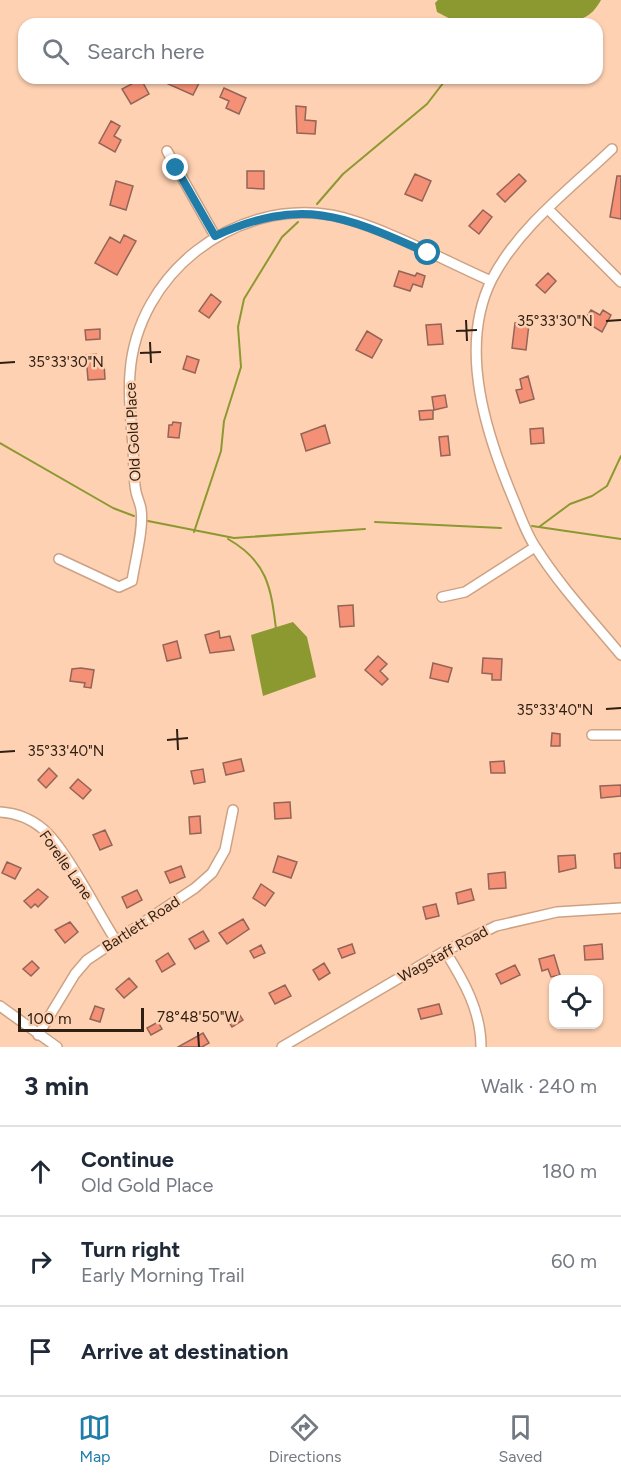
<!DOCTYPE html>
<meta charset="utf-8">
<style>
body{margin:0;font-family:Figtree,sans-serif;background:#f6f6f7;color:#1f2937}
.controls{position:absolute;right:18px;bottom:18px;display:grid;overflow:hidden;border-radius:12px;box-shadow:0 2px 4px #0004}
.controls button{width:54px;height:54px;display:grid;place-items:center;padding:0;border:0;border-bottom:2px solid #e0e1e3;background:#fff;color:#1f2937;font:30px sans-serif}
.scale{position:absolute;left:18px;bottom:15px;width:126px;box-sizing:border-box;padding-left:6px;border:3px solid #2f1f13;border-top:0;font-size:16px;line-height:21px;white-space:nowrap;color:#2f1f13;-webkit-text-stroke:4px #fed1b2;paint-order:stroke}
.stop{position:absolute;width:18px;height:18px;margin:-14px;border:4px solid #207ca9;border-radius:50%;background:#fff}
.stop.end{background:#207ca9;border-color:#fff;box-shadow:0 2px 6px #0008}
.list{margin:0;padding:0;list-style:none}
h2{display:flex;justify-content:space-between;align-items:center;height:78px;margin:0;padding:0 24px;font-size:26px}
h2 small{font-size:20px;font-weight:400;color:#747a83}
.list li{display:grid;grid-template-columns:39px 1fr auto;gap:18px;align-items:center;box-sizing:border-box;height:90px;padding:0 24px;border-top:2px solid #e0e1e3}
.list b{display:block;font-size:22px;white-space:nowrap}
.list p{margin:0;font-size:20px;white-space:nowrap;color:#747a83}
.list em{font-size:20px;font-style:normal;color:#747a83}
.icon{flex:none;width:33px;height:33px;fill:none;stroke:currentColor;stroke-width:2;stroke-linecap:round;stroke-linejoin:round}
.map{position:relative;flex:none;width:621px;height:1047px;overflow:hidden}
.search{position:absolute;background:#fff;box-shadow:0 2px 4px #0004;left:18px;right:18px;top:18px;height:66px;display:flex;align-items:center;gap:15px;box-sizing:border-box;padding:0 21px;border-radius:18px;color:#747a83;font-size:22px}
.sheet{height:348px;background:#fff}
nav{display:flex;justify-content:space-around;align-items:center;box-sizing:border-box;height:84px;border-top:2px solid #e0e1e3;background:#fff;font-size:16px;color:#747a83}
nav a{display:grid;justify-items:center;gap:3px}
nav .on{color:#207ca9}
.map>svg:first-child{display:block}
.water{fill:#8c9931}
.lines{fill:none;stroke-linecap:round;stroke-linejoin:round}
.stream{stroke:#8c9931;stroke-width:2}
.building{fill:#f49075;stroke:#946457;stroke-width:1.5}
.street-casing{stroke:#cda284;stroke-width:12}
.street{stroke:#fff;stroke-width:9}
.route{stroke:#207ca9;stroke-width:8}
.ticks{fill:none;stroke:#2f1f13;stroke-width:2}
.labels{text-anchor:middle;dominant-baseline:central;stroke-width:5;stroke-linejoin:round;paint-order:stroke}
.street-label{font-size:15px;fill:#2f1f13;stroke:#fed1b2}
.ticks-label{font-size:15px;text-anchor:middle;fill:#2f1f13;stroke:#fed1b2;stroke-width:5;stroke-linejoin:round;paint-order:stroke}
</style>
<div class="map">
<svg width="621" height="1047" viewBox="0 0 621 1047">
<rect width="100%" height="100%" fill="#fed1b2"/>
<path class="water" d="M 438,0 L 601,0 C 591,18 581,21 561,21 L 558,24 L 460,24 L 437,12 L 435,3 Z
M 293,622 L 307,637 L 316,677 L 263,696 L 251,635 Z"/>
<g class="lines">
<path class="stream" d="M 317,204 L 343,174 L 427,104 L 447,78
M 0,443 L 113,508 L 134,516
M 148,521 L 234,538 L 365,529
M 375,522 L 501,528
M 532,526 L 621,539
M 539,527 L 570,504 L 592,496 L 607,486 L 621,456
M 194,532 L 221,451 L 224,421 L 241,367 L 238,327 L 244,299 L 282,237 L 298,222
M 228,539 C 267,561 271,587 276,629"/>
</g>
<path class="building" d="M 171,78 L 188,78 L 199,83 L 193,95 L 168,84 Z
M 141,79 L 149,94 L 131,104 L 122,89 Z
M 224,88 L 246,98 L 239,114 L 226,108 L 229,101 L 220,97 Z
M 296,106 L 306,107 L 305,120 L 316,121 L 315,134 L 297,133 Z
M 111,121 L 120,126 L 114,136 L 121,140 L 115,152 L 99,143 Z
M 247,171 L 264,171 L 264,189 L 247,188 Z
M 415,174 L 431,181 L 422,201 L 405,194 Z
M 519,174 L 526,181 L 505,202 L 497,194 Z
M 617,176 L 621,176 L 621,219 L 610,217 Z
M 116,181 L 133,186 L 126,210 L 110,205 Z
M 483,210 L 492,217 L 479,234 L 469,226 Z
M 124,235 L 136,241 L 117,275 L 95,263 L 110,237 L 120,243 Z
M 399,271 L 415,276 L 417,273 L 425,276 L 422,287 L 413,284 L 410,291 L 394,286 Z
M 548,273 L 556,281 L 545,293 L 536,285 Z
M 211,294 L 221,302 L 209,318 L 199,311 Z
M 591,310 L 600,315 L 603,310 L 611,315 L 602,332 L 584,321 Z
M 515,323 L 529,324 L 526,350 L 512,348 Z
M 441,324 L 443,344 L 428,345 L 426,325 Z
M 100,329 L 100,339 L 86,340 L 85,330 Z
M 367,331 L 382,340 L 372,358 L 356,350 Z
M 96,354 L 97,364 L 104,363 L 105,379 L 88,380 L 86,355 Z
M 187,356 L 199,360 L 195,373 L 183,369 Z
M 528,376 L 534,399 L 520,403 L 516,390 L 522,389 L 520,379 Z
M 445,395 L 447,407 L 434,410 L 432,397 Z
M 433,410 L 433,419 L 420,420 L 419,411 Z
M 173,422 L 181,423 L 179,438 L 168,437 L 169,425 L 172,425 Z
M 325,425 L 330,443 L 306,451 L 301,434 Z
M 543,428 L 544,443 L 531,444 L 530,429 Z
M 448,436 L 450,455 L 441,456 L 439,437 Z
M 353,605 L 354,626 L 340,627 L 338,606 Z
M 219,631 L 220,638 L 230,636 L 234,650 L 210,653 L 205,635 Z
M 177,641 L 181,658 L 167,661 L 163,645 Z
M 378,656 L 387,664 L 380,671 L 388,679 L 382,685 L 365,670 Z
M 483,658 L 502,659 L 501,680 L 492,680 L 492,674 L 482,673 Z
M 433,663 L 452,668 L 448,682 L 430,678 Z
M 81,668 L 94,670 L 91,688 L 84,687 L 85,683 L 70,681 L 72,669 Z
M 552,733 L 560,734 L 560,746 L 551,746 Z
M 241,759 L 244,771 L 226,775 L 223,763 Z
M 504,761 L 505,773 L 491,773 L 490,762 Z
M 49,768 L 57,776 L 46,788 L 38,780 Z
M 203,769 L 205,782 L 194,784 L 191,771 Z
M 78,779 L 91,790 L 83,799 L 70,788 Z
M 621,785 L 621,796 L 601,798 L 600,786 Z
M 290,802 L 291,818 L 275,819 L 274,803 Z
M 200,816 L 201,833 L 190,834 L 189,817 Z
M 105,830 L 112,845 L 100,850 L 93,835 Z
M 621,853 L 621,868 L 615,868 L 614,854 Z
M 575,855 L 576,868 L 559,872 L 558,856 Z
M 278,856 L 297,862 L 291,878 L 273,872 Z
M 7,862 L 21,868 L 15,879 L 2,873 Z
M 181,866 L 185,877 L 170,883 L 165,872 Z
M 505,872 L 506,888 L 489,889 L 488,874 Z
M 261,884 L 274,893 L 265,906 L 253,898 Z
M 38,889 L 48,897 L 38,907 L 35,904 L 31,908 L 24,901 Z
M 471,889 L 474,900 L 458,904 L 456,893 Z
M 137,890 L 142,900 L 127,908 L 122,897 Z
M 436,904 L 439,916 L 426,919 L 423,907 Z
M 243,919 L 249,929 L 227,944 L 219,933 Z
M 70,922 L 78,932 L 65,943 L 55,930 Z
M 203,931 L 209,941 L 195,949 L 189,939 Z
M 352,944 L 355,953 L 342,958 L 338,949 Z
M 602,944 L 603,959 L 585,960 L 584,946 Z
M 261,945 L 265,953 L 254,958 L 250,951 Z
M 168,953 L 175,964 L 162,972 L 156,961 Z
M 554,955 L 560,975 L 551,977 L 548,969 L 542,971 L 539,959 Z
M 32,961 L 39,968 L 31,976 L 23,969 Z
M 324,963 L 330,973 L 319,980 L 313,970 Z
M 515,965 L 520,975 L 501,984 L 496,974 Z
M 129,978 L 137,987 L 124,998 L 116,989 Z
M 285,985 L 291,996 L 275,1004 L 269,993 Z
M 439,1004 L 442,1014 L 421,1019 L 418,1009 Z
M 95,1006 L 104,1009 L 100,1022 L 90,1019 Z
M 239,1014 L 243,1020 L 232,1027 L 228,1021 Z
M 158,1022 L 162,1029 L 151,1035 L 147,1028 Z
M 203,1033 L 209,1043 L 202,1047 L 178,1047 Z"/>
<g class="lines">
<defs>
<path id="street" d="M 612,149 C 570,189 519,227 492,279 C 457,348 487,437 515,503 C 521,518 527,535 536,548 C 560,586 592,620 621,655
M 167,151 L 215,236
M 548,209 L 621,282
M 59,559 L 119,587 L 132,581 C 135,561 144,528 141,509 C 140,503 137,497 136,492 C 133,477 134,461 133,446 C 131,422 128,397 130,373 C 137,274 233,199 331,215 C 378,224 445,261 491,281
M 442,597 L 465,592 L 535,547
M 592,735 L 621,735
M 0,812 C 16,813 30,818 43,829 C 65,847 98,913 115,939
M 445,951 C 464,981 481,1011 481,1047
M 0,1006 L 57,1047
M 38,1035 L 75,974 L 87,960 L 195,888 L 212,873 L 225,850 L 233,810
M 282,1047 L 445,951 L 496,926 L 557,912 L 621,908"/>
</defs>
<use href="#street" class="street-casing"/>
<use href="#street" class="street"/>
</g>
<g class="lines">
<path class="route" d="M 176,168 L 215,236 C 303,196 345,216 428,253"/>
</g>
<path class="ticks" d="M 466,320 L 467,341M 606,321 L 621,320M 456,331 L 477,330M 150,342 L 151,363M 140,353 L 161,352M 0,363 L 15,362M 606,709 L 621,708M 177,729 L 178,750M 167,740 L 188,738M 0,752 L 15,751M 198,1032 L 199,1047"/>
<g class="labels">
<g class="street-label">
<text transform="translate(133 432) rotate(-93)">Old Gold Place</text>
<text transform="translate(66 865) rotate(55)">Forelle Lane</text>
<text transform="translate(141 924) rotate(-33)">Bartlett Road</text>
<text transform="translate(443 954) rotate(-29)">Wagstaff Road</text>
</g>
</g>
<g class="ticks-label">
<text x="555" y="326">35°33'30"N</text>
<text x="66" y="367">35°33'30"N</text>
<text x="555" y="715">35°33'40"N</text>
<text x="66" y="756">35°33'40"N</text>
<text x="198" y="1022">78°48'50"W</text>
</g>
</svg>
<div class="controls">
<button><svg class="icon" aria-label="locate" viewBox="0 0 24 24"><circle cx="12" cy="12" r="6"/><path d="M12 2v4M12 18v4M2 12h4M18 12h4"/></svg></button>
</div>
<div class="scale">100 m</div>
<div class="stop" style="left:428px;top:253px"></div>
<div class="stop end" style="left:176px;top:168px"></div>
<div class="search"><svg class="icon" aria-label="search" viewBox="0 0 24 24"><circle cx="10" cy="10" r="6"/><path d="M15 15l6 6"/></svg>Search here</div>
</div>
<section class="sheet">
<h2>3 min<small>Walk · 240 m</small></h2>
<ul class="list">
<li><svg class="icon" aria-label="ahead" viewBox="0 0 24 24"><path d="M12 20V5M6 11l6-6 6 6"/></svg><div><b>Continue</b><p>Old Gold Place</p></div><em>180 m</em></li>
<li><svg class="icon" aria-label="right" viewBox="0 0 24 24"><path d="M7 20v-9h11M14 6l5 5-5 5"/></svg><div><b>Turn right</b><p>Early Morning Trail</p></div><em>60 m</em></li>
<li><svg class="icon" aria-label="arrive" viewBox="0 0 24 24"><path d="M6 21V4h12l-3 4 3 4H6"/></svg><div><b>Arrive at destination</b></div></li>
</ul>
</section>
<nav>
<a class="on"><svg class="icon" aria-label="map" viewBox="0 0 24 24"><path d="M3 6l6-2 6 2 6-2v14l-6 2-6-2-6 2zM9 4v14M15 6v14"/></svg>Map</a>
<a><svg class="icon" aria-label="directions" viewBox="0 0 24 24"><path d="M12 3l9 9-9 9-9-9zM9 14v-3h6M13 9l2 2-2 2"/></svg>Directions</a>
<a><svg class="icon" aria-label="saved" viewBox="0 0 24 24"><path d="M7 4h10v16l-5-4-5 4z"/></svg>Saved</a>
</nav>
